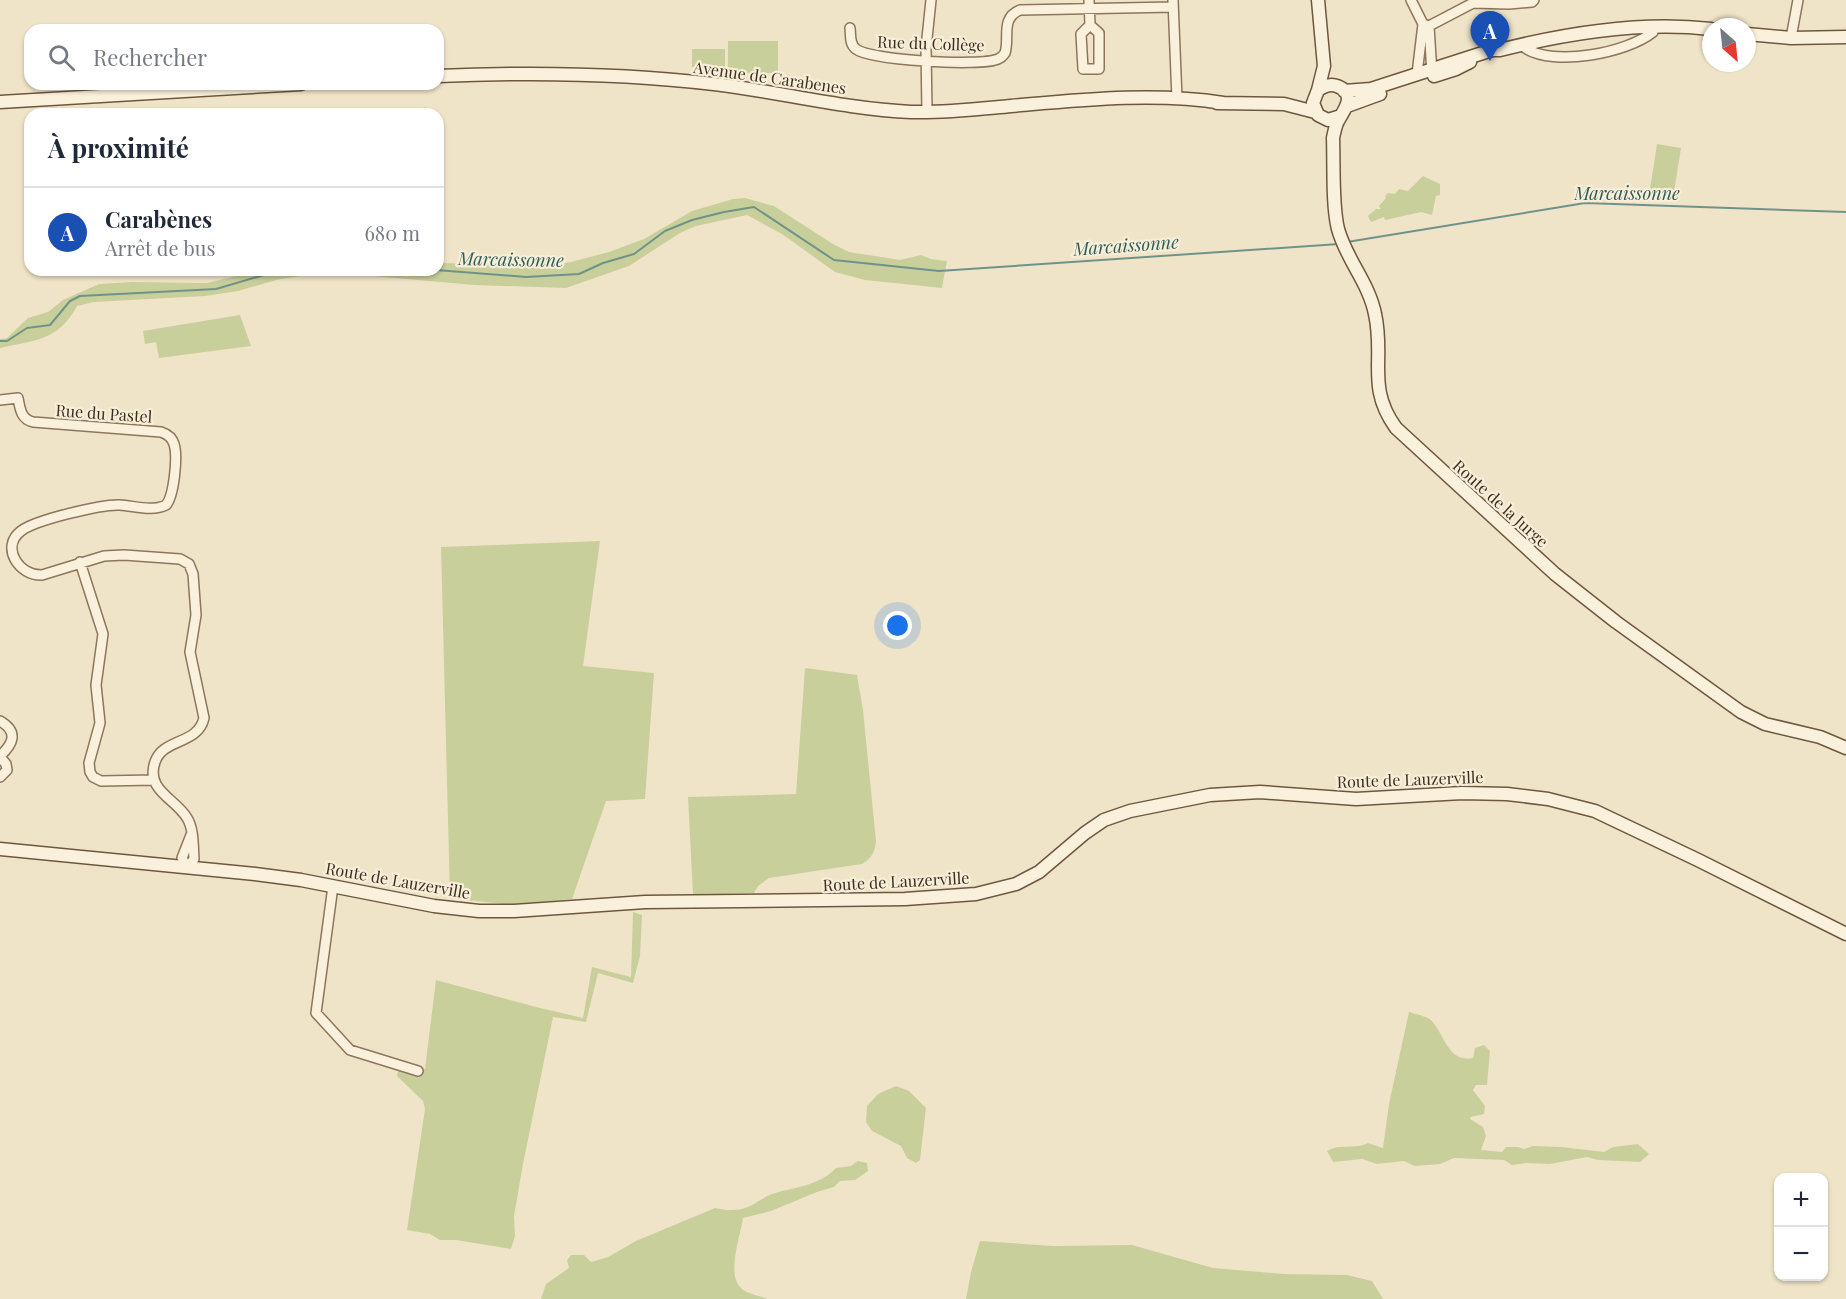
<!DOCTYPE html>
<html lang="fr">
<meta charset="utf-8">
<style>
body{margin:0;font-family:"Playfair Display",serif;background:#f2f2f3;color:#1f2937}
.controls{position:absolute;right:18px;bottom:18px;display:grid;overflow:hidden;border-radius:12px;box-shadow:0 2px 4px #0004}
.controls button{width:54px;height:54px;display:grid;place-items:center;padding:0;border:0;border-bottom:2px solid #e0e1e3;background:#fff;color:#1f2937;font:30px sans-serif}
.compass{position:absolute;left:1702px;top:18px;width:54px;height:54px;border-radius:50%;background:#fff;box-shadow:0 2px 4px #0004;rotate:153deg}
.you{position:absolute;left:898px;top:626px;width:21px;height:21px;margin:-15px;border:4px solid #fff;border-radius:50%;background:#1a73e8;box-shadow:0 0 0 9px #1a73e833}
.badge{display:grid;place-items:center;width:39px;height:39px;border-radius:50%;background:#111827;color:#fff;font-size:20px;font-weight:700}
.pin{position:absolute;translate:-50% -50px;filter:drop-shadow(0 2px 3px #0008)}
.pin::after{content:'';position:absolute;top:32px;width:21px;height:18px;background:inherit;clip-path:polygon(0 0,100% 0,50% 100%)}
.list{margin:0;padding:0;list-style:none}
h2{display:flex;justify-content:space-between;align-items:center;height:78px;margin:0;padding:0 24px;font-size:26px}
h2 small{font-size:20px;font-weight:400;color:#747a83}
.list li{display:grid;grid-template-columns:39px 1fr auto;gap:18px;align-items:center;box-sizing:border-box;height:90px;padding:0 24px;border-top:2px solid #e0e1e3}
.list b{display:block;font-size:22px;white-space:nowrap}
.list p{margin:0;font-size:20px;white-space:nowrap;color:#747a83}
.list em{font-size:20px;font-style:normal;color:#747a83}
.icon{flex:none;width:33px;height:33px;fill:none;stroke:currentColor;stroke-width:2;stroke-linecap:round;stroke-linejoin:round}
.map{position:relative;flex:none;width:1846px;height:1299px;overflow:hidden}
.search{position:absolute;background:#fff;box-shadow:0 2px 4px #0004;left:24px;top:24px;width:420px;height:66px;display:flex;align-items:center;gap:15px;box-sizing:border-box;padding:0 21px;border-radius:18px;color:#747a83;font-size:22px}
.panel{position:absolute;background:#fff;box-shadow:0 2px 4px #0004;left:24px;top:108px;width:420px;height:168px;border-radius:18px}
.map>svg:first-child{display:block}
.green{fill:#c9cf9b}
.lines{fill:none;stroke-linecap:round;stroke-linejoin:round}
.stream{stroke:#6f938a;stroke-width:2}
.street-casing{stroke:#8d765c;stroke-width:12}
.secondary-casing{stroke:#6f573f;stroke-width:15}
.street{stroke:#faf1dc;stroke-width:9}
.secondary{stroke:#faf1dc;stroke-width:12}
.labels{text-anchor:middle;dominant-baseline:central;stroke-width:4.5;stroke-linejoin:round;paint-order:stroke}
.street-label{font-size:16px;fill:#3d2e20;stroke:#f7eed8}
.water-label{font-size:18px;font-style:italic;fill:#2f5d5a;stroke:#f7eed8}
</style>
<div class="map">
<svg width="1846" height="1299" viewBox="0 0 1846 1299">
<rect width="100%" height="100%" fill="#f0e4c8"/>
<path class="green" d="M 728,41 L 778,41 L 778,73 L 728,73 Z
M 692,49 L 725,49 L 725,67 L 692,67 Z
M 1657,144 L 1681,148 L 1674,192 L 1650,189 Z
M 1423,176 L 1440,184 L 1440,195 L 1436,196 L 1432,215 L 1421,212 L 1385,220 L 1384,217 L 1371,222 L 1368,216 L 1376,209 L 1381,209 L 1379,206 L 1386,198 L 1385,196 L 1388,193 L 1395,194 L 1399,189 L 1408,191 Z
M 745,198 L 774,206 L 833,244 L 849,252 L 900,260 L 921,255 L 931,259 L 947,261 L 942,288 L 865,280 L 835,272 L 782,234 L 747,215 L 696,226 L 680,233 L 629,266 L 566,288 L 474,285 L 328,272 L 280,279 L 238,291 L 205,296 L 94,302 L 77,306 C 58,341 35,340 0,348 L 0,339 L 7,338 L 28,318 L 48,312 L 63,300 L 99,284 L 132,282 L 207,283 L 261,270 L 438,270 L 438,263 L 553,265 L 571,262 L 609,252 L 644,239 L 692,211 L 733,199 Z
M 240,315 L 251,346 L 159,358 L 156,342 L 145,344 L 143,331 Z
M 600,541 L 583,666 L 654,673 L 645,799 L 606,801 L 572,899 L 512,905 L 450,898 L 441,547 Z
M 805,668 L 857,675 L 863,710 L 876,841 C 875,852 872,858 862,864 L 769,878 L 758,886 L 754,893 L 693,895 L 688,797 L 796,794 Z
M 633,912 L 642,915 L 640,956 L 633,983 L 598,973 L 586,1022 L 553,1017 L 523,1164 L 514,1216 L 515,1236 L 511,1249 L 456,1240 L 440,1240 L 430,1234 L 407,1230 L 425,1109 L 423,1101 L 397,1076 L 400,1061 L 425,1069 L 436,980 L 540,1008 L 583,1018 L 592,967 L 631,977 Z
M 1409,1012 C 1415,1014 1426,1016 1431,1020 C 1445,1035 1448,1063 1473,1058 L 1475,1048 L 1484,1045 L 1490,1051 L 1487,1085 L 1476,1085 L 1473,1090 L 1485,1106 L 1484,1114 L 1471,1117 L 1470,1119 L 1483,1127 L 1486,1136 L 1481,1150 L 1502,1152 L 1506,1147 L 1518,1147 L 1524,1149 L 1533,1146 L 1562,1147 L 1604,1152 L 1613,1147 L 1638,1144 L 1649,1154 L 1640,1162 L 1598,1160 L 1587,1157 L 1550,1164 L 1526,1163 L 1512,1165 L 1504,1160 L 1454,1158 L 1440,1164 L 1415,1166 L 1404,1161 L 1377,1164 L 1362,1159 L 1333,1162 L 1327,1151 C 1340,1143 1354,1150 1368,1143 L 1383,1148 L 1389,1104 Z
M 896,1086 L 909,1091 L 926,1108 L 920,1160 L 916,1163 L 907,1158 L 901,1146 L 872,1131 L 866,1122 L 867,1106 L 878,1094 Z
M 858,1161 L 867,1163 L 868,1171 L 855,1180 L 840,1181 L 834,1187 L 817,1192 L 771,1211 L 743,1218 C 740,1238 724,1280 745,1291 C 752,1295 761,1296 768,1299 L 541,1299 L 546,1284 L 569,1268 L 567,1260 L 571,1255 L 584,1255 L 591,1262 L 608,1257 L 636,1241 L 715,1208 C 723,1210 733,1211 742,1209 C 753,1206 762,1198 772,1194 C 795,1187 819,1186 836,1168 L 851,1166 Z
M 980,1241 L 1053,1246 L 1132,1245 L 1213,1268 L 1284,1274 L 1347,1275 L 1372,1281 L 1383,1299 L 966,1299 L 971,1272 Z"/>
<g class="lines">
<path class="stream" d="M 1347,242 L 1585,203 L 1846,212
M 436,270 L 526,277 L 579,274 L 603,263 L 634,254 L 665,231 L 692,220 L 724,212 L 754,207 L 834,260 L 939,271 L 1339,244
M 0,341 L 7,341 L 27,328 L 50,325 L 70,301 L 80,296 L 216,289 L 281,270"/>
<defs>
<path id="street" d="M 1089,0 L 1090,25 L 1081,34 L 1083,69 L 1099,69 L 1099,33 L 1090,25
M 1173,0 L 1177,99
M 1411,0 L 1423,24 L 1426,25
M 1429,26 L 1473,3 L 1509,4 L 1532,2 L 1534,0
M 1429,26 L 1432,74
M 850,28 C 851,35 849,44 856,49 C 869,60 981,67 998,59 C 1001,58 1003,56 1005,53 C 1010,38 1000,18 1020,10 L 1173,7
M 1791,38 L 1798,0
M 1524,44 L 1525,48 C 1554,67 1627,53 1653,32 L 1654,27
M 1417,74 L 1423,24
M 927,112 L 926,48 L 931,0
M 0,400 L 18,398 C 20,409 21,419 33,422 L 161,432 C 167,434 172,437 174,444 C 178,456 174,496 166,505 C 152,512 135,506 120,505 C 102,504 35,520 21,531 C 0,547 19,576 42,575 L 104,556 L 124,555 L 180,559 L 189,564 L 193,574 L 196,615 L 190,652 L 204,718 C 198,745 163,738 155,762 C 145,790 176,799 187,818 C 194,829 193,846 194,859 L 187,868 L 182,858 L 191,835
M 80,562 L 103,634 L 96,685 L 100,723 L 89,763 L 90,772 L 93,777 L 101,781 L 154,780
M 0,721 C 19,732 13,744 0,756
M 0,757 L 6,764 L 7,770 L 0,777
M 333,886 L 316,1013 L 350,1050 L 418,1071"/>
<path id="secondary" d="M 1747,34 L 1791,38 L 1846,37
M 438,76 C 530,72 622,73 714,84 C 780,92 845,109 911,112 C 945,113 978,109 1011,106 C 1080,100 1154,92 1223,103
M 1434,76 L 1456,69 L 1470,62
M 1318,90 L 1324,66 L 1318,0
M 1344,91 L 1371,89 L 1492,50 L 1500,50 C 1567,33 1642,21 1711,29
M 0,102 L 301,84
M 1217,103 L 1284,104 L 1315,112
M 1347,106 L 1380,94
M 1341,116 L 1328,120 L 1318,115 L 1313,103 L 1318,90 C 1324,86 1330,83 1337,86 C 1359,95 1342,112 1337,123 C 1335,128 1334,133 1333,138 C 1334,163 1332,206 1338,229 C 1346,259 1369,283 1375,314 C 1385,359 1366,387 1396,428 L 1555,574 L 1616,622 L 1741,712 L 1765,724 L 1820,737 L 1846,748
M 0,849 L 255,874 L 301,880 L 434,906 L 479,911 L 514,911 L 645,902 L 905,899 L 976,894 L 1016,884 L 1039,872 L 1085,833 L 1104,820 L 1130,811 L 1210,795 L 1260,792 L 1356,799 L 1462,793 L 1507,794 L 1548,799 L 1595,811 L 1698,860 L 1846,934"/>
</defs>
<use href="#street" class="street-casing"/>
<use href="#secondary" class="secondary-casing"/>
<use href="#street" class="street"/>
<use href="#secondary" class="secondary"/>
</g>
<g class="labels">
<g class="street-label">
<text transform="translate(931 43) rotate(2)">Rue du Collège</text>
<text transform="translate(770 77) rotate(8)">Avenue de Carabenes</text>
<text transform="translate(104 413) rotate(4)">Rue du Pastel</text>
<text transform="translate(1501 503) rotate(42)">Route de la Jurge</text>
<text transform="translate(1410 779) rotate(-2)">Route de Lauzerville</text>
<text transform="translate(398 880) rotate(10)">Route de Lauzerville</text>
<text transform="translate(896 881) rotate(-3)">Route de Lauzerville</text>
</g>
<g class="water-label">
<text x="1627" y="193">Marcaissonne</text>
<text transform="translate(1126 245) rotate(-4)">Marcaissonne</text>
<text transform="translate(511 259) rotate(1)">Marcaissonne</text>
</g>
</g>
</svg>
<div class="controls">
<button>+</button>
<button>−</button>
</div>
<svg class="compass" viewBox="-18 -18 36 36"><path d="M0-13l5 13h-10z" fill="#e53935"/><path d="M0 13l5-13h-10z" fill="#747a83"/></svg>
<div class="you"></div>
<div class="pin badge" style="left:1490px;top:61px;background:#1a4fb4">A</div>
<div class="search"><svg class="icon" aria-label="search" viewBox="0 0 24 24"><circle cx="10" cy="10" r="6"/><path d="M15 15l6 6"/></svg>Rechercher</div>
<section class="panel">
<h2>À proximité<small></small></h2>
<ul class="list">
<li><span class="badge" style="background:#1a4fb4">A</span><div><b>Carabènes</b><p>Arrêt de bus</p></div><em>680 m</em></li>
</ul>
</section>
</div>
